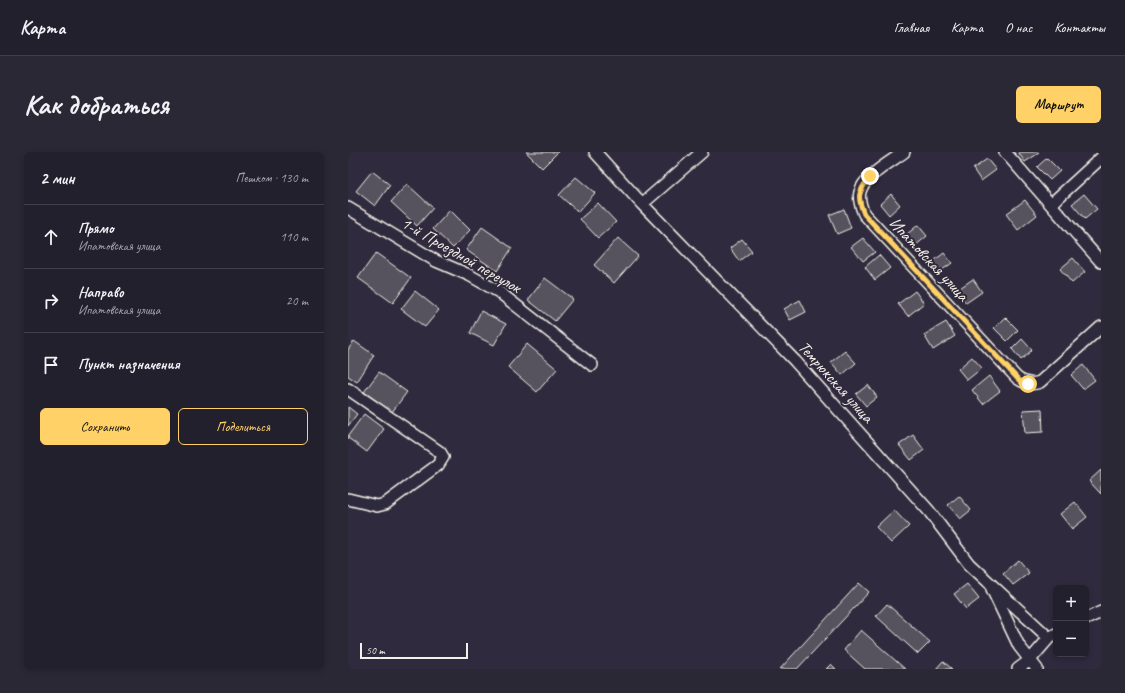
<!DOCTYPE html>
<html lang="ru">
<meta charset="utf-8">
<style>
body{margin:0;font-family:Caveat,sans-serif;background:#2b2836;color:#f1f3f6}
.controls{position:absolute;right:12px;bottom:12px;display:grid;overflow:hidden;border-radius:6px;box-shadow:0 2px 6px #0003}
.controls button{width:36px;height:36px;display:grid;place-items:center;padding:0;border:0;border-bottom:1px solid #403e4a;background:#23202e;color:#f1f3f6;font:20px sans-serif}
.scale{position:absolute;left:12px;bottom:10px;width:108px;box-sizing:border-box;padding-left:4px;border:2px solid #f4f1e8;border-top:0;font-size:11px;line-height:14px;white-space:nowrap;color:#f4f1e8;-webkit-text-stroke:3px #2f2a3d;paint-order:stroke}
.stop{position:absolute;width:12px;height:12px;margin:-9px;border:3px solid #ffd166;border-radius:50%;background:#fff}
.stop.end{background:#ffd166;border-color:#fff;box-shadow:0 1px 4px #0008}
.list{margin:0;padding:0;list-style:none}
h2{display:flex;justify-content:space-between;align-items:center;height:52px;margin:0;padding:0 16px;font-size:17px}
h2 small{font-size:13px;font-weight:400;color:#a3a3aa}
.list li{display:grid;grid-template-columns:26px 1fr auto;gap:12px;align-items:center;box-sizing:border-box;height:64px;padding:0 16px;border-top:1px solid #403e4a}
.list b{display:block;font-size:15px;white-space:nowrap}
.list p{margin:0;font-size:13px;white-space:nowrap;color:#a3a3aa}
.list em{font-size:13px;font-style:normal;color:#a3a3aa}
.actions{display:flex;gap:8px;padding:12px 16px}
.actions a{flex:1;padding:9px 0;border:1px solid #ffd166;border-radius:6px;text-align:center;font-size:14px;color:#ffd166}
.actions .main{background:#ffd166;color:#111}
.icon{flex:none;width:22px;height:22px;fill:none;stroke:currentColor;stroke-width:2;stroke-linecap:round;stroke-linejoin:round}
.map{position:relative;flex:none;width:753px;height:517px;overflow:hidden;border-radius:6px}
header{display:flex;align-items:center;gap:24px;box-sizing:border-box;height:56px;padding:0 20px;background:#23202e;border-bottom:1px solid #403e4a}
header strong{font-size:19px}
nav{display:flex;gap:22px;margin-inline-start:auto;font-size:14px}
.intro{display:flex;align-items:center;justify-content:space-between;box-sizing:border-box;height:96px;padding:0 24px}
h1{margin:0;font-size:28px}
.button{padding:10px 18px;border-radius:6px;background:#ffd166;color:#111;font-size:14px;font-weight:700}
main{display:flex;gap:24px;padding:0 24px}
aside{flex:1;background:#23202e;border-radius:6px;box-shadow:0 2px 6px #0003}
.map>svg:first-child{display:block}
.building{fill:#56525f;stroke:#f4f1e8}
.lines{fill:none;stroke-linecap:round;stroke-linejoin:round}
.street-casing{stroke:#f4f1e8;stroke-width:14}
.street{stroke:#2f2a3d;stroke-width:11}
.route{stroke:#ffd166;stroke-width:5}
.labels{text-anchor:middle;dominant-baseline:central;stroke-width:4;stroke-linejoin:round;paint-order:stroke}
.street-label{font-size:17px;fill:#f4f1e8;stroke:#2f2a3d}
</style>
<header>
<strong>Карта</strong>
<nav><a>Главная</a><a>Карта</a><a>О нас</a><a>Контакты</a></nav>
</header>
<div class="intro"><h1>Как добраться</h1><a class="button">Маршрут</a></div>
<main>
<aside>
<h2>2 мин<small>Пешком · 130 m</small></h2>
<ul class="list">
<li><svg class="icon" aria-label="ahead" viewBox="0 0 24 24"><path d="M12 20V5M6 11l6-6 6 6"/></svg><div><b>Прямо</b><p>Ипатовская улица</p></div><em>110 m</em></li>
<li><svg class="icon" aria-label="right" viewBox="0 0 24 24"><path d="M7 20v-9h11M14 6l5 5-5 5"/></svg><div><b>Направо</b><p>Ипатовская улица</p></div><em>20 m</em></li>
<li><svg class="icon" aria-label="arrive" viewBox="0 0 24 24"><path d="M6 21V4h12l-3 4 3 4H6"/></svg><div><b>Пункт назначения</b></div></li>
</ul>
<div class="actions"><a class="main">Сохранить</a><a>Поделиться</a></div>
</aside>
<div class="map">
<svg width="753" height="517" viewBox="0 0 753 517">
<rect width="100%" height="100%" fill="#2f2a3d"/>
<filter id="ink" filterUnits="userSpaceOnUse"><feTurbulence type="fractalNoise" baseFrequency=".025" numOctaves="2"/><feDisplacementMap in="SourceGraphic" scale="8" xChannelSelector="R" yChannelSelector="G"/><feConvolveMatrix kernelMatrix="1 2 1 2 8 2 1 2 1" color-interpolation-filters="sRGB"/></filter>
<g filter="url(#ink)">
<path class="building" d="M 178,0 L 210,0 L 194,16 Z
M 670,0 L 690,0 L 691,1 L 677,10 Z
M 699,6 L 712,19 L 702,28 L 689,15 Z
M 639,7 L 648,18 L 633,29 L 625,17 Z
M 24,19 L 42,33 L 27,54 L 8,39 Z
M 228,25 L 247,41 L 230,60 L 211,43 Z
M 59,32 L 85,56 L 69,74 L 43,50 Z
M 543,42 L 552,53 L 541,63 L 532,52 Z
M 736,42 L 749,57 L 737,67 L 724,52 Z
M 677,48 L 689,63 L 670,78 L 658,62 Z
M 250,51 L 268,70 L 250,86 L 232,67 Z
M 496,57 L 503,76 L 489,82 L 481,63 Z
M 102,58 L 122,78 L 105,96 L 85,77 Z
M 570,73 L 579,84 L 567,94 L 558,83 Z
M 134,75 L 164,96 L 149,119 L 118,98 Z
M 270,86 L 290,104 L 266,131 L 246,113 Z
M 515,86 L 527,100 L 515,109 L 503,95 Z
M 394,87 L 404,99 L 391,109 L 382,96 Z
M 28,101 L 63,126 L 45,151 L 10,126 Z
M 596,101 L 604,111 L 590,121 L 583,111 Z
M 531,103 L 542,116 L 527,128 L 517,115 Z
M 725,106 L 737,120 L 724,131 L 712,117 Z
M 197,126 L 225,147 L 207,169 L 180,148 Z
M 625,127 L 634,140 L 618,151 L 609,138 Z
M 67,139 L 91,158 L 77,175 L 53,157 Z
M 567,139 L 576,151 L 560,164 L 550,152 Z
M 452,148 L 458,160 L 442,168 L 436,157 Z
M 133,159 L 158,172 L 146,193 L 122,181 Z
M 657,165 L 670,178 L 659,189 L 646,176 Z
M 598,170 L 607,184 L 585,198 L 576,183 Z
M 674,187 L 684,198 L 673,208 L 664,197 Z
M 6,189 L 26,203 L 9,230 L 0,224 L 0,198 Z
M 179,192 L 209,217 L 189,240 L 160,215 Z
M 497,199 L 508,211 L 494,223 L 483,210 Z
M 624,205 L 634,216 L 619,228 L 610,217 Z
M 735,213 L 747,228 L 735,237 L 723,223 Z
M 31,220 L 59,240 L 44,260 L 16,240 Z
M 641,224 L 652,239 L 635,252 L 624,238 Z
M 520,233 L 529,245 L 518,254 L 508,242 Z
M 0,255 L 9,262 L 0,274 Z
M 694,257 L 695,280 L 677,281 L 675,258 Z
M 16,262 L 36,277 L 19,300 L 0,286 L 0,284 Z
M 565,283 L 576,298 L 563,308 L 551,293 Z
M 753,318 L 753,342 L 741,329 Z
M 611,344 L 623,358 L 612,367 L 600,353 Z
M 727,350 L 739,365 L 724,377 L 712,362 Z
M 546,358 L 561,374 L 543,391 L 528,375 Z
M 670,408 L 681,421 L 665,433 L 655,421 Z
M 511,431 L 521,440 L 449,517 L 432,517 Z
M 619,432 L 631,447 L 618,457 L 606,442 Z
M 539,452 L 582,490 L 570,502 L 528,464 Z
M 513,478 L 557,517 L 517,517 L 496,498 Z
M 595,509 L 604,517 L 588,517 Z
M 483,512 L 488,517 L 478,517 Z"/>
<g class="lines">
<defs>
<path id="street" d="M 247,0 L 294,52 L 447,209 L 581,359 L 621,412 L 701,486
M 556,0 C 544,9 515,25 512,40 C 510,47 513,55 516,62 L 669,226 C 676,231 684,233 692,230 L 753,175
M 657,0 L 753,110
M 294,52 L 354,0
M 703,52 L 753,6
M 0,56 L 88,109 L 121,123 L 151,140 L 244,213
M 0,237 L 92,300 L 95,305 L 90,313 L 37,352 L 29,354 L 0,347
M 644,437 L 671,494 L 689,517
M 738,467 L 753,460
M 670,517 L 682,508 L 701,486 L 708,482"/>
</defs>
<use href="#street" class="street-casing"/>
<use href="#street" class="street"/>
</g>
</g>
<g class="lines" filter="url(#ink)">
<path class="route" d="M 522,24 C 511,40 508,43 516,62 L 669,226 L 673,230 L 680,232"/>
</g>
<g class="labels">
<g class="street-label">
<text transform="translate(113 103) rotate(30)">1-й Проездной переулок</text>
<text transform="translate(581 107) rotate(47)">Ипатовская улица</text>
<text transform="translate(488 230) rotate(48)">Темрюкская улица</text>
</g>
</g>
</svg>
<div class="controls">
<button>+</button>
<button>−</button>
</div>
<div class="scale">50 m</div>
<div class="stop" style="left:680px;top:232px"></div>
<div class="stop end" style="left:522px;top:24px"></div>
</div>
</main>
